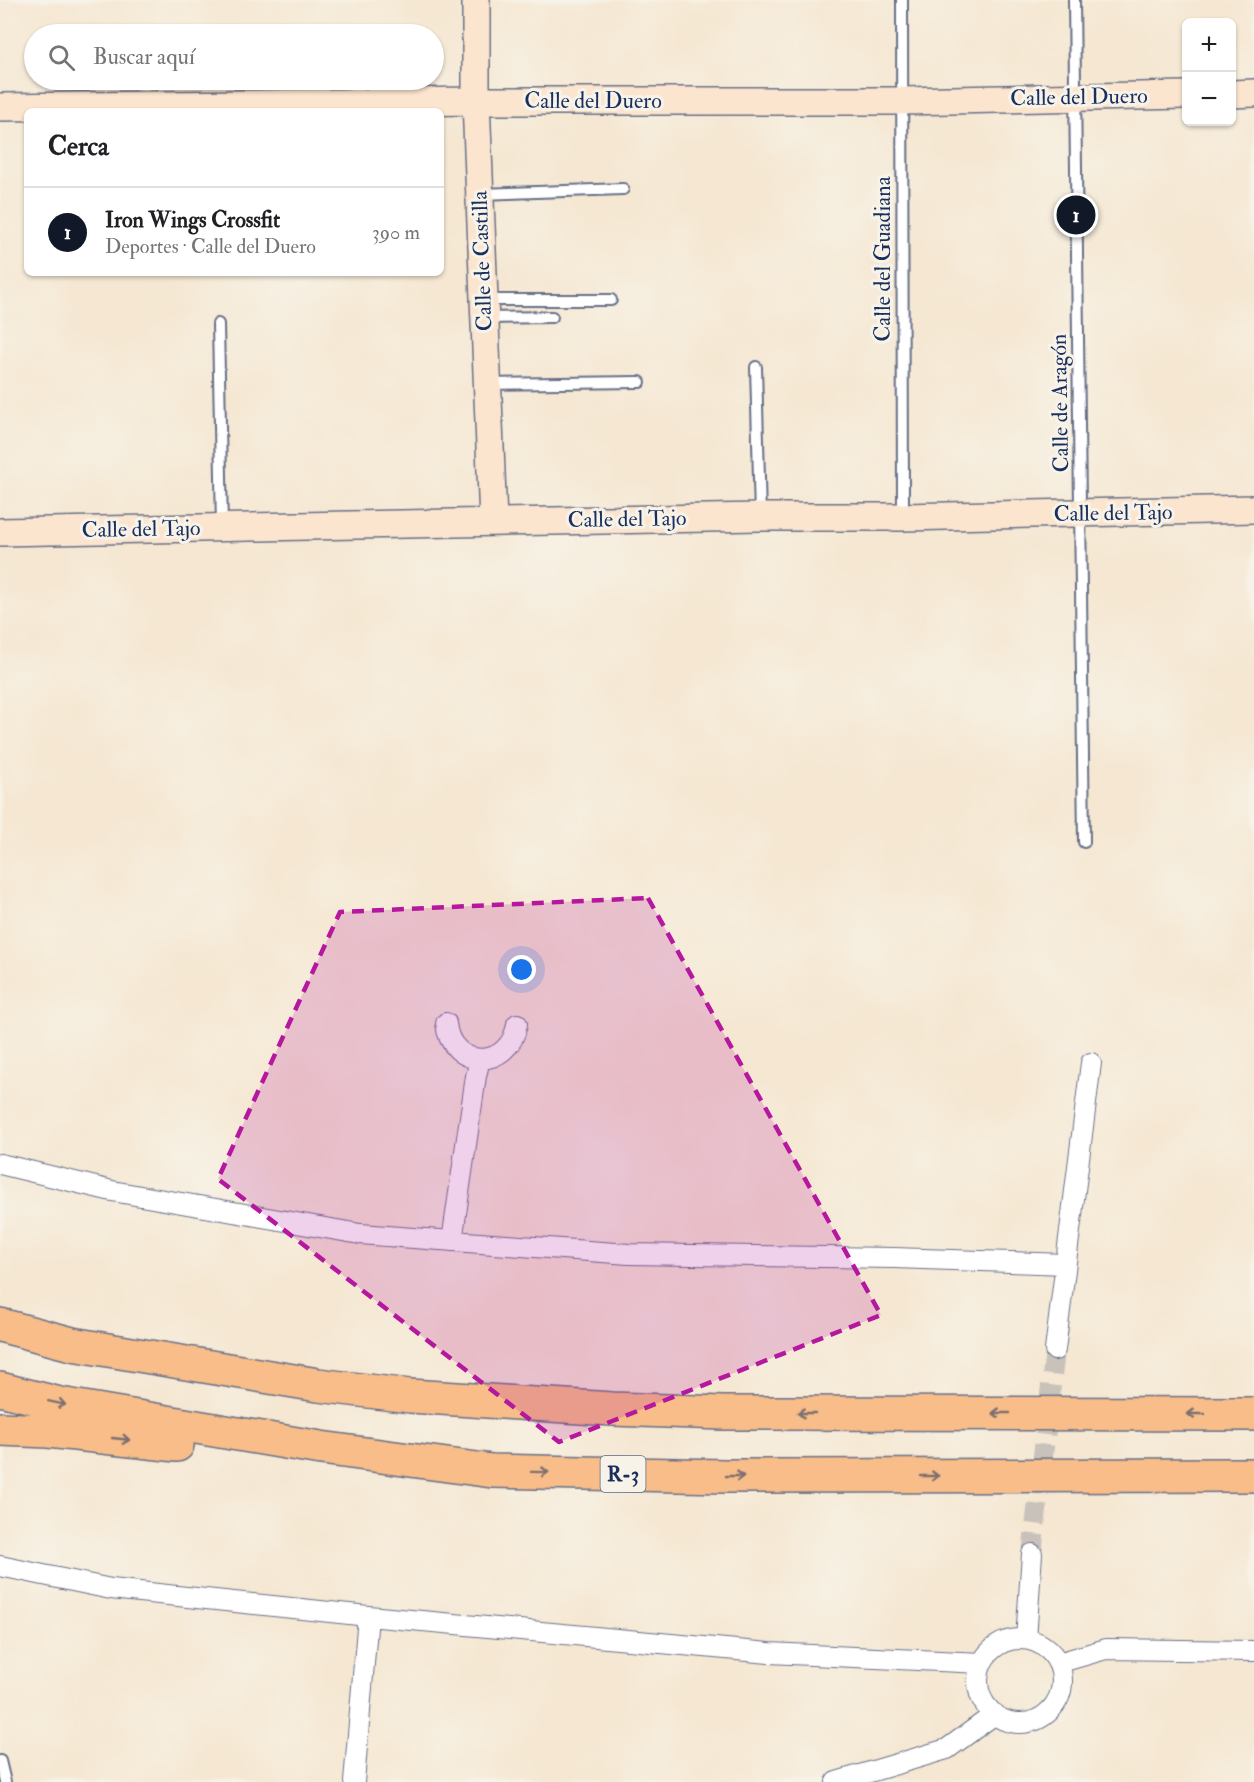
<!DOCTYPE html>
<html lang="es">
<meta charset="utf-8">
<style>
body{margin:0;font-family:"IM FELL Double Pica",serif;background:#f2f2f2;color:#202124}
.controls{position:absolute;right:18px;top:18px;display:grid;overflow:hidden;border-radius:9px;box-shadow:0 2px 4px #0004}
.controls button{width:54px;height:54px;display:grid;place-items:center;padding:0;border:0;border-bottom:2px solid #e0e0e0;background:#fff;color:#202124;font:30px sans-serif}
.you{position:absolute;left:522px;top:970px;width:21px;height:21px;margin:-15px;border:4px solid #fff;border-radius:50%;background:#1a73e8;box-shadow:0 0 0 9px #1a73e833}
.badge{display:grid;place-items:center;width:39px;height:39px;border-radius:50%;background:#111827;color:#fff;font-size:20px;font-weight:700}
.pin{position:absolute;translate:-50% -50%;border:3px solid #fff;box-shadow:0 2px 6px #0006}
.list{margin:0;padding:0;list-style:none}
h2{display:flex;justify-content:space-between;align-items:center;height:78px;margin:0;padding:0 24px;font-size:26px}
h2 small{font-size:20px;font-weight:400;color:#757577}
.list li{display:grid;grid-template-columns:39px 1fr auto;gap:18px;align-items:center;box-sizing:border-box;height:90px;padding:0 24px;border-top:2px solid #e0e0e0}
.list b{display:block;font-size:22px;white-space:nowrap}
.list p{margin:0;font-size:20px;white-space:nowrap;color:#757577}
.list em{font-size:20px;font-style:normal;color:#757577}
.icon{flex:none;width:33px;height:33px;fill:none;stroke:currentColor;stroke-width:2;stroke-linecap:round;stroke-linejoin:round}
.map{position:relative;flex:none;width:1254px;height:1782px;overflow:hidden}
.search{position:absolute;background:#fff;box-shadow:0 2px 4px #0004;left:24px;top:24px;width:420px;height:66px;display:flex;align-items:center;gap:15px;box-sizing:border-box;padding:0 21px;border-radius:33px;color:#757577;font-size:22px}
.panel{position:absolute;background:#fff;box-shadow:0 2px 4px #0004;left:24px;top:108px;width:420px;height:168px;border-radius:9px}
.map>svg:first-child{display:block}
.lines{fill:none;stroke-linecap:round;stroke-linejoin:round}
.street-tunnel{stroke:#c9c2bb;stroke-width:20;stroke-dasharray:20 10;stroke-linecap:butt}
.lane-casing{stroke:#676f87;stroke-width:14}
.street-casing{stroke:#676f87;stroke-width:22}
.secondary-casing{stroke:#676f87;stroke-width:30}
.highway-casing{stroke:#676f87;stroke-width:36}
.lane{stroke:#fff;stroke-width:10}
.street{stroke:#fff;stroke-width:20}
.secondary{stroke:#fce5cf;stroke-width:27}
.highway{stroke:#f8bd88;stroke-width:33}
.oneway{stroke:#7e6f71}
.marked{fill:#b5179e;fill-opacity:0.2;stroke:#b5179e;stroke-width:4.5;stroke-dasharray:12 8;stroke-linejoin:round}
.labels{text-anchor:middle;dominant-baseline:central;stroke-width:6;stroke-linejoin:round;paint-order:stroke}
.shield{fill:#f7f3e8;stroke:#5d6a87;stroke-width:1.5}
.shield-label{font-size:21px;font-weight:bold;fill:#1b2f5e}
.street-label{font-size:22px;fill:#1b2f5e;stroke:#f7f3e8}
</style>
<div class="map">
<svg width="1254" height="1782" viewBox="0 0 1254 1782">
<rect width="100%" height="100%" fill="#f7f3e8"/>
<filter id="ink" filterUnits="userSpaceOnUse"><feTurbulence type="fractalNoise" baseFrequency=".0167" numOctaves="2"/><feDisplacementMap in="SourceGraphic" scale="12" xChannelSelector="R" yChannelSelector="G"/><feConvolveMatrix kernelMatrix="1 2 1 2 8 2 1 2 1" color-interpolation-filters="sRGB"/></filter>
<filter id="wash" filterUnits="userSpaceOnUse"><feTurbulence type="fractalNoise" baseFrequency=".008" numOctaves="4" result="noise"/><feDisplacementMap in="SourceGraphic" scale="24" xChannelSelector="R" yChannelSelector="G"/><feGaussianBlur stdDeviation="1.35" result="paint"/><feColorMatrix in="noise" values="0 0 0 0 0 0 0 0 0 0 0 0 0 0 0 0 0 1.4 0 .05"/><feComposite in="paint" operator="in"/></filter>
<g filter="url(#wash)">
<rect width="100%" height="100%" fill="#f5e7d2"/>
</g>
<g filter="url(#ink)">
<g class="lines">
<path class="street-tunnel" d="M 1032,1554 L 1055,1350"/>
<defs>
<path id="lane" d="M 902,0 L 903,517
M 1074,0 L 1084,842
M 480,194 L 623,189
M 484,300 L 611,300
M 485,318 L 552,317
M 218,324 L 222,527
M 756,367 L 760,516
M 488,384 L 640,382
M 0,1761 L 5,1782"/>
<path id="street" d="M 446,1023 C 450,1070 510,1071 517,1024
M 0,1164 L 112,1191 L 360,1234 L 629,1254 L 894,1258 L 1065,1264
M 452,1241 L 476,1076 L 480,1059
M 1055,1350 L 1091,1063
M 0,1566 L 111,1589 L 368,1616 L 769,1653 L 982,1663
M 1026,1639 L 1032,1554
M978 1681a42 42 0 1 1 84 0a42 42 0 1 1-84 0Z
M 1058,1663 L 1106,1649 L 1254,1651
M 354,1782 L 368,1616
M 836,1782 L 947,1749 L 995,1714"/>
<path id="secondary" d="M 476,0 L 476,101 L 493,521
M 1232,94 L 1254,93
M 0,107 L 476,101 L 902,101 L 1186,95
M 0,532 L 760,517 L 903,517 L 1254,509"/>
<path id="highway" d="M 0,1325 L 72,1344 L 318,1385 L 410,1396 L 612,1409 L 723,1413 L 1254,1414
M 0,1389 L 60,1404 L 321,1448 L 492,1471 L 725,1476 L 1254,1475
M 0,1429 L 48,1431 L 177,1445"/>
</defs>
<use href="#lane" class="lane-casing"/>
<use href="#street" class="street-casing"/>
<use href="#secondary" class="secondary-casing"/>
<use href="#highway" class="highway-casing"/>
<use href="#lane" class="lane"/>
<use href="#street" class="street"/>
<use href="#secondary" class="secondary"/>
<use href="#highway" class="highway"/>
</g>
<defs><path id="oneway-shaft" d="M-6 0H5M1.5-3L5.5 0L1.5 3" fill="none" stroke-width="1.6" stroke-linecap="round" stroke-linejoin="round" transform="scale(1.5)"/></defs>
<g class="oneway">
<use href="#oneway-shaft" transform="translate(57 1403) rotate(12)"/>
<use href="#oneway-shaft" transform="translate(806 1413) rotate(-180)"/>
<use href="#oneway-shaft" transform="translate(1001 1413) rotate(-180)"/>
<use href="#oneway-shaft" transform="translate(1196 1414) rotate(-180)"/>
<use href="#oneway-shaft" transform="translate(121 1439) rotate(6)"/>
<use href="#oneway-shaft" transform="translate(540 1472) rotate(1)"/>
<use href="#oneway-shaft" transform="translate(735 1476)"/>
<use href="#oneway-shaft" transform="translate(930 1476)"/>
</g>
</g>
<path class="marked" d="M 648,898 L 881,1315 L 559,1442 L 218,1179 L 340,912 Z"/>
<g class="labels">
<rect class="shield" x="600.5" y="1456" width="45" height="36" rx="4.5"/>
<g class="shield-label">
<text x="623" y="1474">R-3</text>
</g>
<g class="street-label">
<text transform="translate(1079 97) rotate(-1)">Calle del Duero</text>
<text x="593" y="101">Calle del Duero</text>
<text transform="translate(883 259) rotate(-90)">Calle del Guadiana</text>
<text transform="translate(482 261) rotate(-92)">Calle de Castilla</text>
<text transform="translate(1060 403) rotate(-91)">Calle de Aragón</text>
<text transform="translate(1113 513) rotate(-1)">Calle del Tajo</text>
<text transform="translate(627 519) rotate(-1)">Calle del Tajo</text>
<text transform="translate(141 529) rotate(-1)">Calle del Tajo</text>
</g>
</g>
</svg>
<div class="controls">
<button>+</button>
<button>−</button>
</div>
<div class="you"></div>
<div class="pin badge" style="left:1076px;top:215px">1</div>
<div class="search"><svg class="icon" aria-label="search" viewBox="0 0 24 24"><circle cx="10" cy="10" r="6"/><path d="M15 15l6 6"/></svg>Buscar aquí</div>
<section class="panel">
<h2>Cerca<small></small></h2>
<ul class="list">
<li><span class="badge">1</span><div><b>Iron Wings Crossfit</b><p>Deportes · Calle del Duero</p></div><em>390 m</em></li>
</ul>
</section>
</div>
